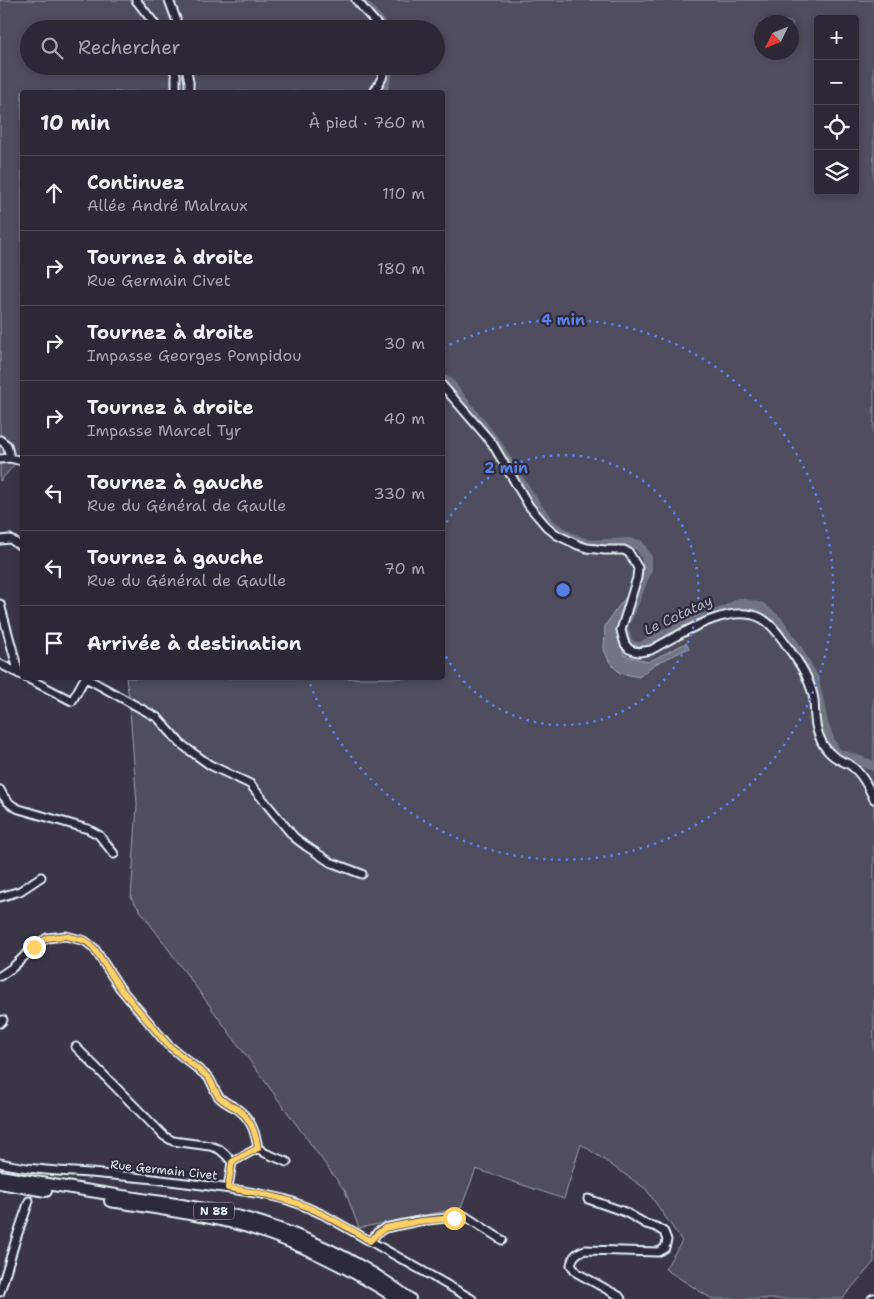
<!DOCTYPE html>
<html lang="fr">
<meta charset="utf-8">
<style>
body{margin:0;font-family:"Shantell Sans",sans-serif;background:#34303e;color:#f1f3f6}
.controls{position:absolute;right:15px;top:15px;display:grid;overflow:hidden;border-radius:5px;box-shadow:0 2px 8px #0003}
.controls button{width:45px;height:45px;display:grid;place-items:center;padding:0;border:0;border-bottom:1px solid #484451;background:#2c2836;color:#f1f3f6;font:25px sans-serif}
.compass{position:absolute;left:754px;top:15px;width:45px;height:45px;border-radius:50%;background:#2c2836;box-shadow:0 2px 8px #0003;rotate:227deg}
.stop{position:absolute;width:15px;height:15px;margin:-11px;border:4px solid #ffd166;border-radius:50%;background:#fff}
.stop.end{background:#ffd166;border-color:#fff;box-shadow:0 1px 5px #0008}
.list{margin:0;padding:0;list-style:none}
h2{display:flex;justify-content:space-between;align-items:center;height:65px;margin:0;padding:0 20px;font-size:21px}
h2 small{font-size:16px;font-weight:400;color:#a6a6ad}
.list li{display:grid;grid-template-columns:32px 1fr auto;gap:15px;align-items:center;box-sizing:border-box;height:75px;padding:0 20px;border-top:1px solid #484451}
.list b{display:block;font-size:19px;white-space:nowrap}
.list p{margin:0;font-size:16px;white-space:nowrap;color:#a6a6ad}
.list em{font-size:16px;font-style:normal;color:#a6a6ad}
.icon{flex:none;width:28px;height:28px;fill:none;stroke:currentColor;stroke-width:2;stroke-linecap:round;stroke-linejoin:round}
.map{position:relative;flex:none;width:874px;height:1299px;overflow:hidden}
.search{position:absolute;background:#2c2836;box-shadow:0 2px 8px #0003;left:20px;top:20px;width:425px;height:55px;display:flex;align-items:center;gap:12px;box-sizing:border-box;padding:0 18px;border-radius:28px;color:#a6a6ad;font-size:19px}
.panel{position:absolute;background:#2c2836;box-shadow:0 2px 8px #0003;left:20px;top:90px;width:425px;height:590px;border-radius:5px}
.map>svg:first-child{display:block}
.green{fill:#504e5f;stroke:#9ca0ac;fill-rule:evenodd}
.water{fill:#737482;stroke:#a2a6b1}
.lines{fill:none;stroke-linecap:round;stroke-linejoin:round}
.river{stroke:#737482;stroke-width:10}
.minor-casing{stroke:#e8f1f8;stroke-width:11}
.highway-casing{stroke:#e8f1f8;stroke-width:14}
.minor{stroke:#2f2a3d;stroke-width:7}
.highway{stroke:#2f2a3d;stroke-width:10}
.route{stroke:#ffd166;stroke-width:6}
.ring{fill:none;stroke:#5a7fe2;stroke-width:2.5;stroke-dasharray:2.5 5}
.labels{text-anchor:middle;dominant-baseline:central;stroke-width:4.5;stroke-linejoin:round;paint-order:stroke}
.shield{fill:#2f2a3d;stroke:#b0b5c0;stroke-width:1}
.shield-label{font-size:11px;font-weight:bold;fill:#e8f1f8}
.street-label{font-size:12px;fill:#e8f1f8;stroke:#2f2a3d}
.water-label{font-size:14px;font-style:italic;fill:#aeb2bd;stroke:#2f2a3d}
.centre{fill:#5a7fe2;stroke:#2f2a3d;stroke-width:2.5}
.ring-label{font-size:15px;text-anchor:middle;font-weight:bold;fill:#5a7fe2;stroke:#2f2a3d;stroke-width:4.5;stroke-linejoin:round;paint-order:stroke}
</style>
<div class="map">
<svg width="874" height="1299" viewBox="0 0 874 1299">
<rect width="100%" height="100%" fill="#3a3648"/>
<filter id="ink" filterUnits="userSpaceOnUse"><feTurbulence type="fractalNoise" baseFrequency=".02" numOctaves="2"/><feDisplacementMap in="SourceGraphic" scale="10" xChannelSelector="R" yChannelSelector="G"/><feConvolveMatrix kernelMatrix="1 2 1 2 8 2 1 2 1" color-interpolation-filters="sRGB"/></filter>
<g filter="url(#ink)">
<path class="green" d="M 0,0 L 874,0 L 874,1262 L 842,1299 L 712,1299 L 665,1269 L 682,1241 L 646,1189 L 581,1144 L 564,1199 L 476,1169 L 461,1208 L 359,1228 L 345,1191 L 131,898 L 137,804 L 129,697 L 126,678 L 442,678 L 442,92 L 22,92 L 22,467 L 16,463 L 0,481 ZM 818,19 L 855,19 L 855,191 L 818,191 ZM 762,22 L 792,22 L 792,52 L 762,52 ZM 29,29 L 436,29 L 436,66 L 29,66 Z"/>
<path class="water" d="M 632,587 L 617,631 L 624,655 L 648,662 L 686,643 L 689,648 L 653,665 L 639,677 L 620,673 L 610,663 L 604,650 L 605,626 L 615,611 L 626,597 L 630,588 Z"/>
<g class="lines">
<path class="river" d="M 365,6 L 378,20 L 384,29
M 382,92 L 390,66
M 442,380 L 448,382 L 497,444 L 513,471 L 537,507 L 551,525 L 569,537 L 589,545 L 628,543 L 639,545 L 647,558 L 647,569 L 628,617
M 625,634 C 627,644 630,647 641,647 L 688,623 L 723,612 L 740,603 L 762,608 L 779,622 L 798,651 L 814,679 L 823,723 L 830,742 L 836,753 L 874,766"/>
<defs>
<path id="minor" d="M 136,0 L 154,23 L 156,29
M 169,0 L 176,19 L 178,29
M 356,0 L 381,29
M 172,66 L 176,75 L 176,92
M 186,66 L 189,82 L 189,92
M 374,92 L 382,78 L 385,66
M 442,385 L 492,443 L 529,506 L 547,527 L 557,535 L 578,545 L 587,548 L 605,550 L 624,550 L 629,553 L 638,568 L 637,578 L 621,630 L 623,638 L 625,644 L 629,649 L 634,651 L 639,652 L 651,650 C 679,635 729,602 761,618 C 772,624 780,636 787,646 C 794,656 803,667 807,678 C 810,685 813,693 814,700 C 815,713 814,726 820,738 C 823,747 831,756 840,760 C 843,762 847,763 850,765 C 862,773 868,787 874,799
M 0,440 L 7,445 L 10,458
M 0,459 L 10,458 L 22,461
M 0,540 L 10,539 L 22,547
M 0,604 L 19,674
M 0,664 L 22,675
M 27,678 L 72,701 L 85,678
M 86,678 L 158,718 L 180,743 L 189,750 L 210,765 L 250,784 L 294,837 L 306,846 L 330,862 L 362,874
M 0,790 C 4,799 9,805 19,809 L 88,829 L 99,835 L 114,854
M 0,897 L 20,891 L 41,877
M 0,976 L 12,968 L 34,947 L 47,938 L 66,936 L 85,941 L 94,948 L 120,988 L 168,1045 L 208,1077 C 213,1083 214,1091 219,1097 C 224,1102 230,1105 236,1108 C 251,1118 255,1131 258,1148
M 0,1023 L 3,1020
M 76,1047 L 164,1136 L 173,1141 L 210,1146 L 219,1149 L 226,1155 L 232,1162 L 228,1188
M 232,1162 L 258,1148 L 265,1153 L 287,1162
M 0,1163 C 30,1170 61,1171 91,1173 C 128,1176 165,1180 202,1185 C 229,1189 257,1192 284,1199 C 298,1203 311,1209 324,1215 L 472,1299
M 588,1199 L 625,1212 L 646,1224 L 656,1227 L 664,1232 L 667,1240 L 665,1248 L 658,1252 L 585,1250 C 576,1253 573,1256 571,1265 L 577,1273 L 619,1296 L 621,1299
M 371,1241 L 377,1233 L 385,1228 L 419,1221 L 465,1216 L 502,1240
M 0,1292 L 16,1239 L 29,1201
M 872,1299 L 874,1298"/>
<path id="highway" d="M 0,1176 C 45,1184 90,1191 135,1198 C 177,1204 221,1210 262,1223 C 314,1240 366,1265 410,1299
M 0,1183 L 46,1191
M 110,1201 C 149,1207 190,1213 229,1222 C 290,1237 345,1265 398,1299"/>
</defs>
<use href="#minor" class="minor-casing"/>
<use href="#highway" class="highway-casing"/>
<use href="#minor" class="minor"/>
<use href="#highway" class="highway"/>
</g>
</g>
<g class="lines" filter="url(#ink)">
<path class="route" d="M 34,947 L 47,938 L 66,936 L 86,941 L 94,948 L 120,988 L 168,1045 L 208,1077 C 213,1083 214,1091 219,1097 C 224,1102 230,1105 236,1108 C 251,1118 255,1131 258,1148 L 232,1162 L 228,1188 C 253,1192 278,1196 302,1205 C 326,1214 348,1228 370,1241 L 377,1234 L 385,1228 L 420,1221 L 454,1218"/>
</g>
<g class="ring">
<path d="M443 529A135 135 0 1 1 443 651"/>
<path d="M443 348A270 270 0 1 1 308 678"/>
</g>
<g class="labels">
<rect class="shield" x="194" y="1202.5" width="40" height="17" rx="4"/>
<g class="shield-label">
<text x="214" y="1211">N 88</text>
</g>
<g class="street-label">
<text transform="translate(164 1170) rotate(6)">Rue Germain Civet</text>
</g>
<g class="water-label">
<text transform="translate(678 615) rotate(-25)">Le Cotatay</text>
</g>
</g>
<circle cx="563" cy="590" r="8" class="centre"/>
<g class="ring-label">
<text x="563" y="325">4 min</text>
<text x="506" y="473">2 min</text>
</g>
</svg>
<div class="controls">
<button>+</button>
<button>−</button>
<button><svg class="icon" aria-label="locate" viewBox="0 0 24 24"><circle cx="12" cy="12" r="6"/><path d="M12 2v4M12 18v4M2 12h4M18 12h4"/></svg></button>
<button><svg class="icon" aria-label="layers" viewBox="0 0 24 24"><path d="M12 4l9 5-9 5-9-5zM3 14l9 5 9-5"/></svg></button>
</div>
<svg class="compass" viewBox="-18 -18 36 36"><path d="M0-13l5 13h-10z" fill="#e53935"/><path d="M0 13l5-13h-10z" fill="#a6a6ad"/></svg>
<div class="stop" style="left:454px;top:1218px"></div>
<div class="stop end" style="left:34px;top:947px"></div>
<div class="search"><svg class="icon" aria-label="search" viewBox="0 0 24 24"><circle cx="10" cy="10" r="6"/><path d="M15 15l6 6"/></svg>Rechercher</div>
<section class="panel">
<h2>10 min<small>À pied · 760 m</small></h2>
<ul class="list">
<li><svg class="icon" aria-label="ahead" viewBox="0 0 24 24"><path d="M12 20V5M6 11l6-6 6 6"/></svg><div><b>Continuez</b><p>Allée André Malraux</p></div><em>110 m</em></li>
<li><svg class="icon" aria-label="right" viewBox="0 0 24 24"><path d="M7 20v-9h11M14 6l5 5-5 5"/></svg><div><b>Tournez à droite</b><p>Rue Germain Civet</p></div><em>180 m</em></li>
<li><svg class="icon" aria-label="right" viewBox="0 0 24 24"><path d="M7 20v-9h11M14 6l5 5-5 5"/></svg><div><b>Tournez à droite</b><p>Impasse Georges Pompidou</p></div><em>30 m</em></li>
<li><svg class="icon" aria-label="right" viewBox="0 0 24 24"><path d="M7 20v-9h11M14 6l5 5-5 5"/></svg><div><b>Tournez à droite</b><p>Impasse Marcel Tyr</p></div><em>40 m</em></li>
<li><svg class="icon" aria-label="left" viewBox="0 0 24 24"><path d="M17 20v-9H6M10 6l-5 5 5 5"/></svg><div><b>Tournez à gauche</b><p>Rue du Général de Gaulle</p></div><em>330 m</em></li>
<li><svg class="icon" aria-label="left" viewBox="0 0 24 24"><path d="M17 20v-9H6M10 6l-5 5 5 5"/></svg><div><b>Tournez à gauche</b><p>Rue du Général de Gaulle</p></div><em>70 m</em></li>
<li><svg class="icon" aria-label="arrive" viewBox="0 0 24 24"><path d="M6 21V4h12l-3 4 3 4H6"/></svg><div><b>Arrivée à destination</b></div></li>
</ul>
</section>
</div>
